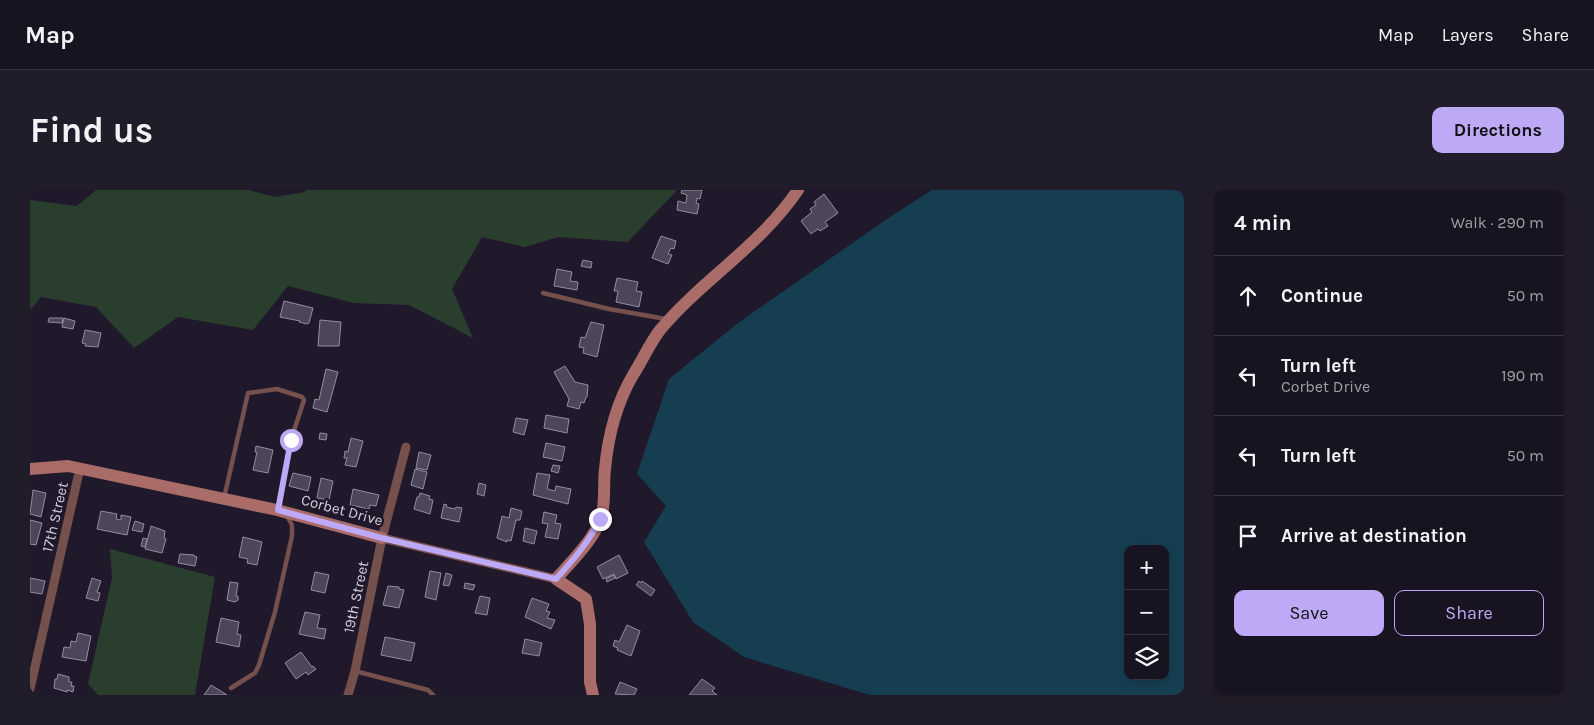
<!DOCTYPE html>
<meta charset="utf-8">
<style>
body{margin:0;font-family:Karla,sans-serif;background:#211c29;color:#f1f3f6}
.controls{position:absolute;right:15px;bottom:15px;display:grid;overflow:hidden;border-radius:10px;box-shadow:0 2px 8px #0003}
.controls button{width:45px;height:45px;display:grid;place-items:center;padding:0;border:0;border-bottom:1px solid #36323e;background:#181320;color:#f1f3f6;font:25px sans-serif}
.stop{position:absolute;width:15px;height:15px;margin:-11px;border:4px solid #bda9f5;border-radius:50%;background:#fff}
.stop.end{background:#bda9f5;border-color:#fff;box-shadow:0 1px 5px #0008}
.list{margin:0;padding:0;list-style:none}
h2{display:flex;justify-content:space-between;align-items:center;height:65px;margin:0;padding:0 20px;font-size:21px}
h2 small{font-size:16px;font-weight:400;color:#9f9ea5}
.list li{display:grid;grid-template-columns:32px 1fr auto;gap:15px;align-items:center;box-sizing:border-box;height:80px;padding:0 20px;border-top:1px solid #36323e}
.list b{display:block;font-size:19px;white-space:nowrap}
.list p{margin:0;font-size:16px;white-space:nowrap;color:#9f9ea5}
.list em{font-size:16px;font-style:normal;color:#9f9ea5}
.actions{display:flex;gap:10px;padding:15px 20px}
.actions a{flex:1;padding:11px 0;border:1px solid #bda9f5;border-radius:10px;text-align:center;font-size:18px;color:#bda9f5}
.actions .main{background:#bda9f5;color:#111}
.icon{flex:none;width:28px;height:28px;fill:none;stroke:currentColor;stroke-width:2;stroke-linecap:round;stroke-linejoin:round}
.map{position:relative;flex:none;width:1154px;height:505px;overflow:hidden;border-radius:10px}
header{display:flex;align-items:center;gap:30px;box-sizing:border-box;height:70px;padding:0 25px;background:#181320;border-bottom:1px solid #36323e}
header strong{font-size:24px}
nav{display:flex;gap:28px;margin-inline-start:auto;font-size:18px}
.intro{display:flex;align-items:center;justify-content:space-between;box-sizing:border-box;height:120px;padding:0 30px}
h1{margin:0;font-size:35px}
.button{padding:12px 22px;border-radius:10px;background:#bda9f5;color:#111;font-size:18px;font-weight:700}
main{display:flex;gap:30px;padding:0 30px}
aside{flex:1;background:#181320;border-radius:10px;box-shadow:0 2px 8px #0003}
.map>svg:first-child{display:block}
.green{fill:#2a3e2e}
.water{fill:#163e51;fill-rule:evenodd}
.building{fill:#4d455a;stroke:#948ca3}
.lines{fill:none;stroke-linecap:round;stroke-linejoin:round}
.lane{stroke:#76504d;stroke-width:4.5}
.street{stroke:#76504d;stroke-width:9}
.secondary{stroke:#a96c68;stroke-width:12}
.route{stroke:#bda9f5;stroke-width:6}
.labels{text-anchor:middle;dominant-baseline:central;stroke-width:5;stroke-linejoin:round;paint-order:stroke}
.street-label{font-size:15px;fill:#d3cfdb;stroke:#20192b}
</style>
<header>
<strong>Map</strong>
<nav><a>Map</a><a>Layers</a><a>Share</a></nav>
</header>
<div class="intro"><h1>Find us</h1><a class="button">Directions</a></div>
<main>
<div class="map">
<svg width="1154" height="505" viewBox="0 0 1154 505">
<rect width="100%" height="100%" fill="#20192b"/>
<path class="green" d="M 66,0 L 218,0 L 245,7 L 275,2 L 276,0 L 647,0 L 598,52 L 528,47 L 495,57 L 452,47 L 422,99 L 443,148 L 379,115 L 324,113 L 258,96 L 223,140 L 148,127 L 104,158 L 66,117 L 11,107 L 0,120 L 0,10 L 47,16 Z
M 80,359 L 185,387 L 165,505 L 68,505 L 58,494 L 82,388 Z"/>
<path class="water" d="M 902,0 L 1154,0 L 1154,505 L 840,505 L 714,467 L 663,432 L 614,352 L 636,316 L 607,284 L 639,189 L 708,133 L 857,29 ZM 1098,359 L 1135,359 L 1135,486 L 1098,486 Z"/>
<path class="building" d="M 652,0 L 672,0 L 670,9 L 667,8 L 666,13 L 669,14 L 667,24 L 647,20 L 648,11 L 656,13 L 657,5 L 651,3 Z
M 794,4 L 808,23 L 795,32 L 798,36 L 790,41 L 788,39 L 781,44 L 771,31 L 782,22 L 780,19 L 786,15 L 784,12 Z
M 631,46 L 646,51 L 644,59 L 641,58 L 638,64 L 642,65 L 638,74 L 622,68 Z
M 553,70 L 562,72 L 561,78 L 551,76 Z
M 527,79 L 542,82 L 540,91 L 548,92 L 547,100 L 524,96 Z
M 587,88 L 608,92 L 606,101 L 612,102 L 609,117 L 586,112 L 588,101 L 584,101 Z
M 254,111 L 283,118 L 279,133 L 277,134 L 269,132 L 270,131 L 250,127 Z
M 19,128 L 33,128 L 32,133 L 18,132 Z
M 34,128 L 45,131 L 43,139 L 32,137 Z
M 290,130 L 311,132 L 309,156 L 288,156 Z
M 561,132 L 574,135 L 567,167 L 553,163 L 554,158 L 549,157 L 551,147 L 555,148 Z
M 55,140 L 71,143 L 68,157 L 55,156 L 56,154 L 52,153 Z
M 535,176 L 545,192 L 558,195 L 557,207 L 556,207 L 554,213 L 551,212 L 549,219 L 537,216 L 539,209 L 524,182 Z
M 296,179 L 308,182 L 297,222 L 283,218 L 285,209 L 289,210 Z
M 516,225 L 539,229 L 537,243 L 514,238 Z
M 486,228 L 498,230 L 494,245 L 483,242 Z
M 290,243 L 297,244 L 296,250 L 289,249 Z
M 321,248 L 333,251 L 326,277 L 315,275 L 317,268 L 314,268 L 315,261 L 318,262 Z
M 516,253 L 535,257 L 532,271 L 513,267 Z
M 226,256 L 243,260 L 238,283 L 223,280 L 227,262 L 225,262 Z
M 389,262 L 401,265 L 397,280 L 386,278 Z
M 523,275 L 530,276 L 528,283 L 521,281 Z
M 385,279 L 397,282 L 393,299 L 381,295 Z
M 263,283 L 281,287 L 278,301 L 259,296 Z
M 507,283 L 520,285 L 517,299 L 525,301 L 526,296 L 541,299 L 538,314 L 503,305 Z
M 291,288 L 303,291 L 299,310 L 287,308 Z
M 449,293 L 456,295 L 454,306 L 447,304 Z
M 323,299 L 349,305 L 346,316 L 340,315 L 339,319 L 320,315 Z
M 3,300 L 16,303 L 11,327 L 0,324 Z
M 390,303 L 400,306 L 399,309 L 403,310 L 400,324 L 384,319 L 387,307 L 389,307 Z
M 414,314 L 417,315 L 416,317 L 425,319 L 426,317 L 432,318 L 429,332 L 411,328 Z
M 481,318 L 492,321 L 490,330 L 486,330 L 481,351 L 477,350 L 477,352 L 467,348 L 472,326 L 479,328 Z
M 71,321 L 87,324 L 86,329 L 91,330 L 91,325 L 101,327 L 97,345 L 67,339 Z
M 514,322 L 527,325 L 525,333 L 531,334 L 528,349 L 515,347 L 518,334 L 512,333 Z
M 0,330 L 12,333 L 6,355 L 0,354 Z
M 105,331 L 114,334 L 112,342 L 102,340 Z
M 121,336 L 135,341 L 134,348 L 136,349 L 132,363 L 115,359 Z
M 495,338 L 507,341 L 504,354 L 493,351 Z
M 213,347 L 232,352 L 227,375 L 217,373 L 218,369 L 209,367 Z
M 113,348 L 117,349 L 115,357 L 111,356 Z
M 150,364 L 164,365 L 164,366 L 167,367 L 165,376 L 148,373 Z
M 589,365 L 598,383 L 586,389 L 584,384 L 573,389 L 567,377 Z
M 400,381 L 411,383 L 406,410 L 395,407 Z
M 285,382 L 299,385 L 295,403 L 281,400 Z
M 416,383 L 422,385 L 419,396 L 413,395 Z
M 584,385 L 585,388 L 577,392 L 576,389 Z
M 0,388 L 15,391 L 12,404 L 0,402 Z
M 62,388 L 71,391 L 67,402 L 70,403 L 68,411 L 56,408 Z
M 609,391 L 611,393 L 612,391 L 625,400 L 621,406 L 606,395 Z
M 200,392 L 208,393 L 206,406 L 208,406 L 208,410 L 205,412 L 197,410 Z
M 435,393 L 445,395 L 443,400 L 434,398 Z
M 358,396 L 369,397 L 369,399 L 374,400 L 369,418 L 353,415 Z
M 450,406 L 460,408 L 457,425 L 445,423 Z
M 502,408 L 519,414 L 516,421 L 520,422 L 517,428 L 525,430 L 521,439 L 495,427 Z
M 275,422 L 290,425 L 287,438 L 296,439 L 294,449 L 269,444 Z
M 191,428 L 209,432 L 207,444 L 211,445 L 209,457 L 186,452 Z
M 597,435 L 610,441 L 601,466 L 587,460 L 588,458 L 583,456 L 585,450 L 589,452 Z
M 48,443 L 61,446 L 56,471 L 32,467 L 34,457 L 40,458 L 41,451 L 46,452 Z
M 355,447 L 385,453 L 381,471 L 351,465 Z
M 495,449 L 512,453 L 509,466 L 492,463 Z
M 271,462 L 282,477 L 283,476 L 286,479 L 278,485 L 276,482 L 266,489 L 255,473 Z
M 28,484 L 39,487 L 39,492 L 42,492 L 41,496 L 44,496 L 43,502 L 37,500 L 37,502 L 24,498 L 25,489 L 27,489 Z
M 672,489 L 685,498 L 682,501 L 687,505 L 659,505 Z
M 590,492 L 607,499 L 604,505 L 585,504 Z
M 181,495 L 197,505 L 174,505 Z"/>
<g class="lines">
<path class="lane" d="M 513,103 L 579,119 L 636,129
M 194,308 L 218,203 L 247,199 L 272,207 L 274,210 L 261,250 L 248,319
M 325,481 L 398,500 L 403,505
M 201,498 L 225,483 L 229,475 L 245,422 L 262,346 L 262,335 L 257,326"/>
<path class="street" d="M 352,348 L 526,389
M 0,499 L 50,278
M 318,505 L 325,481 L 352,348 L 376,257"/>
<path class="secondary" d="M 0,279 L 38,276 L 247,320 L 352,348
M 563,505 L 560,492 L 560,434 L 556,409 L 526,389 C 542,371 563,351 571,328 C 576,312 573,295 575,279 C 578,247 586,214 603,185 C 612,171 620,153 630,140 C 673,89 730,56 768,0"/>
</g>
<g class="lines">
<path class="route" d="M 261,250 L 248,320 L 352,348 L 526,389 C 543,370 559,352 570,329"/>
</g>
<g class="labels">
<g class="street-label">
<text transform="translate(312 320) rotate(15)">Corbet Drive</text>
<text transform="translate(25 327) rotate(-77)">17th Street</text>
<text transform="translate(326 407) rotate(-78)">19th Street</text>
</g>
</g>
</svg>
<div class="controls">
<button>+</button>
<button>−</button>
<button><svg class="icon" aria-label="layers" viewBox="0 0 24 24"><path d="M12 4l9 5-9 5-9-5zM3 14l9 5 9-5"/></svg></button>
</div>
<div class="stop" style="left:261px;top:250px"></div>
<div class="stop end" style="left:570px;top:329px"></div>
</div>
<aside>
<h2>4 min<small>Walk · 290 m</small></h2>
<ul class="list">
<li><svg class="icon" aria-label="ahead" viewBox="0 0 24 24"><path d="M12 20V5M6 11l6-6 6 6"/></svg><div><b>Continue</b></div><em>50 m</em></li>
<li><svg class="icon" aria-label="left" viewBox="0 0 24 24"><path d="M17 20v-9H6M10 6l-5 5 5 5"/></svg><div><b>Turn left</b><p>Corbet Drive</p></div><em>190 m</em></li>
<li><svg class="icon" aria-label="left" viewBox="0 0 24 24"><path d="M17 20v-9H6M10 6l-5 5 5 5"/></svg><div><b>Turn left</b></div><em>50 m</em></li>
<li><svg class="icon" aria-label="arrive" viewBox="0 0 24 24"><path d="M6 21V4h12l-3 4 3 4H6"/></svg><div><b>Arrive at destination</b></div></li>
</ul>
<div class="actions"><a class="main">Save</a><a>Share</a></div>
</aside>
</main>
